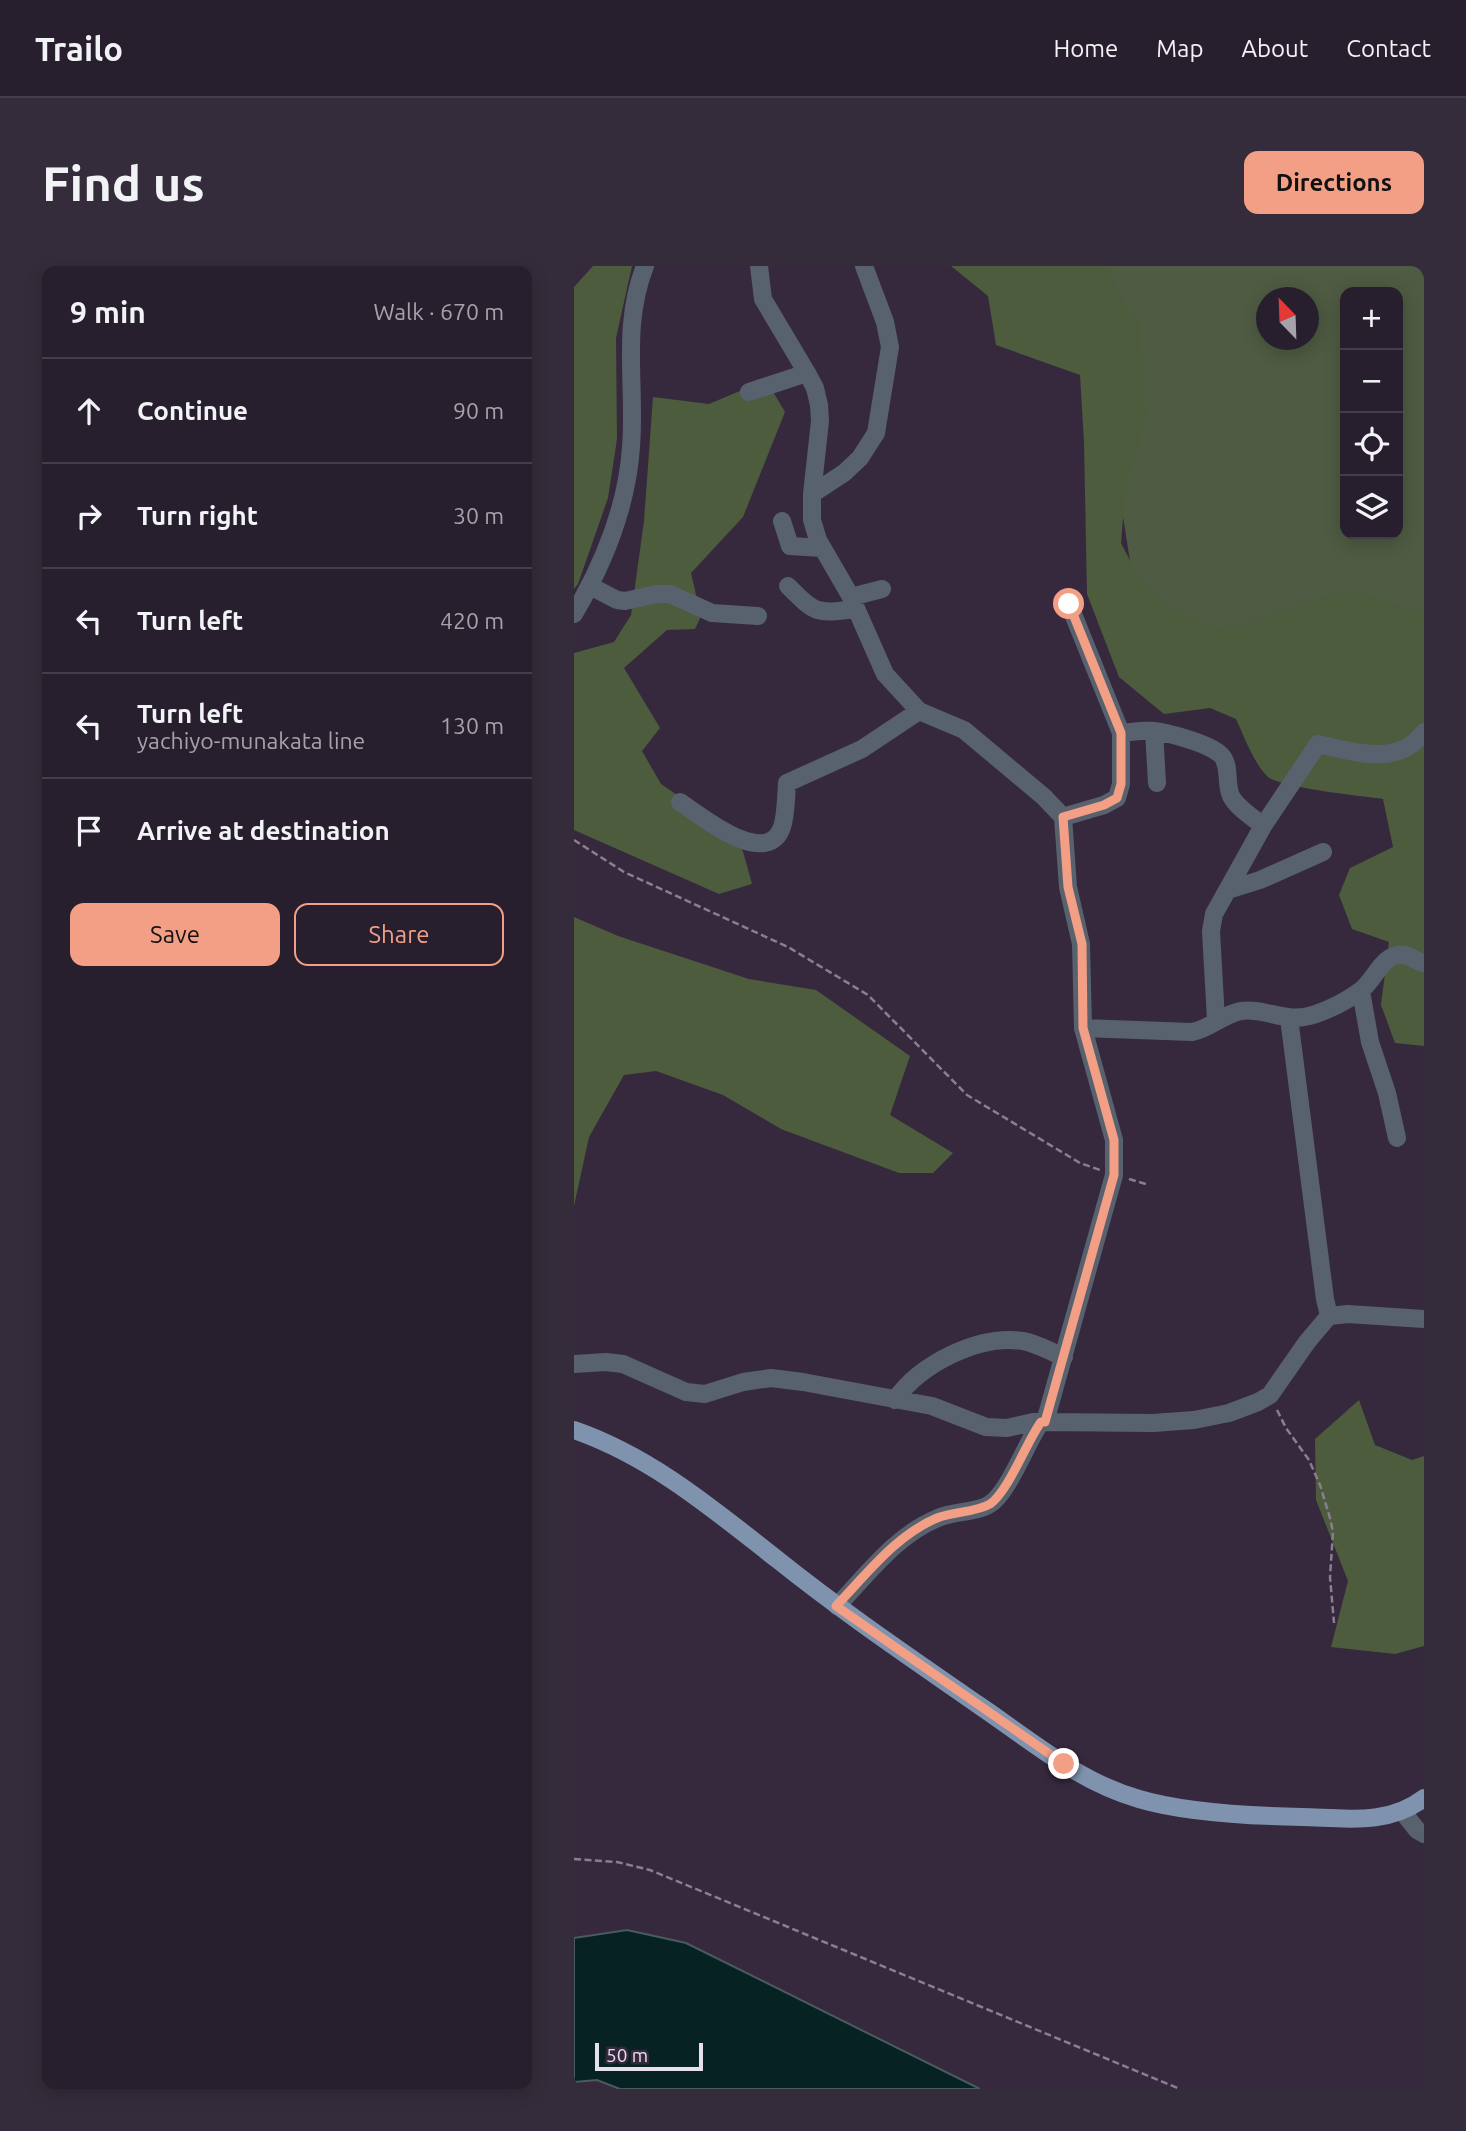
<!DOCTYPE html>
<meta charset="utf-8">
<style>
body{margin:0;font-family:Ubuntu,sans-serif;background:#342c3a;color:#f1f3f6}
.controls{position:absolute;right:21px;top:21px;display:grid;overflow:hidden;border-radius:14px;box-shadow:0 4px 18px #0003}
.controls button{width:63px;height:63px;display:grid;place-items:center;padding:0;border:0;border-bottom:2px solid #443d4a;background:#281f2e;color:#f1f3f6;font:35px sans-serif}
.compass{position:absolute;left:682px;top:21px;width:63px;height:63px;border-radius:50%;background:#281f2e;box-shadow:0 4px 18px #0003;rotate:337deg}
.scale{position:absolute;left:21px;bottom:18px;width:108px;box-sizing:border-box;padding-left:7px;border:4px solid #e6dfec;border-top:0;font-size:19px;line-height:24px;white-space:nowrap;color:#e6dfec;-webkit-text-stroke:5px #36293e;paint-order:stroke}
.stop{position:absolute;width:21px;height:21px;margin:-16px;border:5px solid #f39f86;border-radius:50%;background:#fff}
.stop.end{background:#f39f86;border-color:#fff;box-shadow:0 2px 7px #0008}
.list{margin:0;padding:0;list-style:none}
h2{display:flex;justify-content:space-between;align-items:center;height:91px;margin:0;padding:0 28px;font-size:30px}
h2 small{font-size:23px;font-weight:400;color:#a5a2aa}
.list li{display:grid;grid-template-columns:46px 1fr auto;gap:21px;align-items:center;box-sizing:border-box;height:105px;padding:0 28px;border-top:2px solid #443d4a}
.list b{display:block;font-size:26px;white-space:nowrap}
.list p{margin:0;font-size:23px;white-space:nowrap;color:#a5a2aa}
.list em{font-size:23px;font-style:normal;color:#a5a2aa}
.actions{display:flex;gap:14px;padding:21px 28px}
.actions a{flex:1;padding:16px 0;border:2px solid #f39f86;border-radius:14px;text-align:center;font-size:24px;color:#f39f86}
.actions .main{background:#f39f86;color:#111}
.icon{flex:none;width:38px;height:38px;fill:none;stroke:currentColor;stroke-width:2;stroke-linecap:round;stroke-linejoin:round}
.map{position:relative;flex:none;width:850px;height:1823px;overflow:hidden;border-radius:14px}
header{display:flex;align-items:center;gap:42px;box-sizing:border-box;height:98px;padding:0 35px;background:#281f2e;border-bottom:2px solid #443d4a}
header strong{font-size:33px}
nav{display:flex;gap:38px;margin-inline-start:auto;font-size:24px}
.intro{display:flex;align-items:center;justify-content:space-between;box-sizing:border-box;height:168px;padding:0 42px}
h1{margin:0;font-size:49px}
.button{padding:18px 32px;border-radius:14px;background:#f39f86;color:#111;font-size:24px;font-weight:700}
main{display:flex;gap:42px;padding:0 42px}
aside{flex:1;background:#281f2e;border-radius:14px;box-shadow:0 4px 18px #0003}
.map>svg:first-child{display:block}
.green{fill:#4f5b42;fill-rule:evenodd}
.forest{fill:#4c5c3c}
.water{fill:#072222;stroke:#4a5b5f;stroke-width:2}
.lines{fill:none;stroke-linecap:round;stroke-linejoin:round}
.path{stroke:#897f90;stroke-width:2.5;stroke-dasharray:7 3.5;stroke-linecap:butt}
.minor{stroke:#58626f;stroke-width:18}
.major{stroke:#7f93ae;stroke-width:18}
.route{stroke:#f39f86;stroke-width:9}
</style>
<header>
<strong>Trailo</strong>
<nav><a>Home</a><a>Map</a><a>About</a><a>Contact</a></nav>
</header>
<div class="intro"><h1>Find us</h1><a class="button">Directions</a></div>
<main>
<aside>
<h2>9 min<small>Walk · 670 m</small></h2>
<ul class="list">
<li><svg class="icon" aria-label="ahead" viewBox="0 0 24 24"><path d="M12 20V5M6 11l6-6 6 6"/></svg><div><b>Continue</b></div><em>90 m</em></li>
<li><svg class="icon" aria-label="right" viewBox="0 0 24 24"><path d="M7 20v-9h11M14 6l5 5-5 5"/></svg><div><b>Turn right</b></div><em>30 m</em></li>
<li><svg class="icon" aria-label="left" viewBox="0 0 24 24"><path d="M17 20v-9H6M10 6l-5 5 5 5"/></svg><div><b>Turn left</b></div><em>420 m</em></li>
<li><svg class="icon" aria-label="left" viewBox="0 0 24 24"><path d="M17 20v-9H6M10 6l-5 5 5 5"/></svg><div><b>Turn left</b><p>yachiyo-munakata line</p></div><em>130 m</em></li>
<li><svg class="icon" aria-label="arrive" viewBox="0 0 24 24"><path d="M6 21V4h12l-3 4 3 4H6"/></svg><div><b>Arrive at destination</b></div></li>
</ul>
<div class="actions"><a class="main">Save</a><a>Share</a></div>
</aside>
<div class="map">
<svg width="850" height="1823" viewBox="0 0 850 1823">
<rect width="100%" height="100%" fill="#36293e"/>
<path class="green" d="M 462,0 L 850,0 L 850,451 L 567,365 L 519,59 ZM 771,26 L 824,26 L 824,268 L 771,268 ZM 692,32 L 734,32 L 734,74 L 692,74 Z"/>
<path class="forest" d="M 19,0 L 58,0 L 42,72 L 43,173 L 34,232 L 4,318 L 0,323 L 0,21 Z
M 377,0 L 530,0 L 565,59 L 572,150 L 552,217 L 547,277 L 566,314 L 598,345 L 653,365 L 762,328 L 791,328 L 843,346 L 850,352 L 850,780 L 821,777 L 807,739 L 815,676 L 778,663 L 765,629 L 776,602 L 819,581 L 809,533 C 787,530 708,522 694,511 C 680,498 670,470 662,453 L 636,442 L 590,448 L 545,411 L 513,328 L 510,176 L 506,109 L 422,79 L 414,30 Z
M 192,114 L 211,146 L 169,251 L 117,307 L 127,350 L 121,363 L 93,364 L 50,402 L 86,462 L 68,485 L 87,518 L 165,571 L 178,618 L 145,628 L 0,564 L 0,387 L 40,376 L 57,349 L 70,255 L 79,131 L 135,138 Z
M 0,651 L 44,670 L 175,713 L 242,724 L 336,790 L 316,849 L 379,887 L 359,907 L 325,907 L 207,863 L 149,829 L 82,805 L 50,809 L 15,871 L 0,940 Z
M 785,1134 L 801,1179 L 838,1194 L 850,1190 L 850,1380 L 821,1388 L 757,1381 L 774,1315 L 742,1234 L 741,1173 Z"/>
<path class="water" d="M 53,1664 L 112,1677 L 406,1823 L 46,1823 L 23,1814 L 0,1816 L 0,1672 Z"/>
<g class="lines">
<path class="path" d="M 0,574 L 50,606 L 214,681 L 294,729 L 393,829 L 506,897 L 526,904
M 555,913 L 575,919
M 703,1144 L 712,1162 L 735,1194 L 746,1219 L 756,1252 L 759,1266 L 756,1311 L 760,1357
M 0,1593 L 43,1596 L 76,1604 L 606,1823"/>
<path class="minor" d="M 185,0 L 189,33 L 233,107 L 241,122 L 245,139 L 246,155 L 238,228 L 238,254 L 244,274 L 277,331 L 311,408 L 345,445 L 390,464 L 470,531 L 489,551 L 494,621 L 507,678 L 509,762 L 540,874 L 540,909 L 471,1156
M 175,126 L 233,107
M 238,228 L 270,207 L 286,192 L 302,167 L 316,81 L 311,56 L 290,0
M 208,255 L 216,280 L 248,282
M 16,320 L 43,334 L 51,335 L 83,328 L 96,328 L 138,347 L 184,350
M 214,320 C 242,348 242,348 281,343
M 277,331 L 308,323
M 0,348 C 30,297 53,241 57,181 C 62,119 47,61 71,0
M 580,465 L 583,517
M 547,467 C 558,466 570,464 580,465 C 596,467 636,478 647,489 C 657,499 651,517 657,530 C 663,542 680,552 689,560
M 106,536 C 127,550 193,604 208,561 C 212,549 212,531 213,517 L 288,483 L 345,445
M 489,551 L 530,539 L 543,532 L 547,518 L 547,467 L 495,338
M 654,624 L 686,614 L 749,586
M 787,725 L 796,776 L 813,827 L 823,872
M 715,752 L 751,1033 L 755,1050
M 642,754 L 637,665 L 640,648 L 689,560 L 744,478 C 780,486 824,501 850,466
M 509,762 L 618,766 C 636,763 649,748 667,745 C 691,741 712,759 742,748 C 756,743 774,734 786,725 C 801,715 808,686 830,689 C 837,690 843,696 850,697
M 0,1098 L 32,1096 L 49,1098 L 112,1126 L 131,1128 L 169,1116 L 197,1112 L 229,1116 L 358,1140 L 412,1161 L 433,1162 L 459,1156 L 471,1156 L 579,1157 L 620,1154 L 655,1147 L 684,1136 L 696,1129 L 733,1076 L 755,1050 L 774,1048 L 850,1053
M 321,1134 C 346,1098 405,1068 449,1075 C 462,1077 477,1086 490,1091
M 263,1340 C 293,1309 322,1269 364,1252 C 379,1245 402,1247 416,1238 C 435,1226 453,1175 467,1156
M 828,1545 L 843,1564 L 850,1568"/>
<path class="major" d="M 0,1164 C 78,1191 140,1244 204,1294 C 269,1346 337,1392 406,1440 C 456,1474 505,1516 565,1533 C 612,1547 678,1550 728,1551 C 770,1552 814,1560 850,1532"/>
</g>
<g class="lines">
<path class="route" d="M 490,1498 L 262,1340 C 292,1309 322,1269 363,1252 C 378,1246 403,1246 416,1238 C 434,1226 453,1175 467,1156 L 471,1156 L 540,909 L 540,874 L 509,762 L 508,678 L 494,621 L 489,551 L 530,539 L 543,532 L 547,518 L 547,467 L 495,338"/>
</g>
</svg>
<div class="controls">
<button>+</button>
<button>−</button>
<button><svg class="icon" aria-label="locate" viewBox="0 0 24 24"><circle cx="12" cy="12" r="6"/><path d="M12 2v4M12 18v4M2 12h4M18 12h4"/></svg></button>
<button><svg class="icon" aria-label="layers" viewBox="0 0 24 24"><path d="M12 4l9 5-9 5-9-5zM3 14l9 5 9-5"/></svg></button>
</div>
<svg class="compass" viewBox="-18 -18 36 36"><path d="M0-13l5 13h-10z" fill="#e53935"/><path d="M0 13l5-13h-10z" fill="#a5a2aa"/></svg>
<div class="scale">50 m</div>
<div class="stop" style="left:495px;top:338px"></div>
<div class="stop end" style="left:490px;top:1498px"></div>
</div>
</main>
